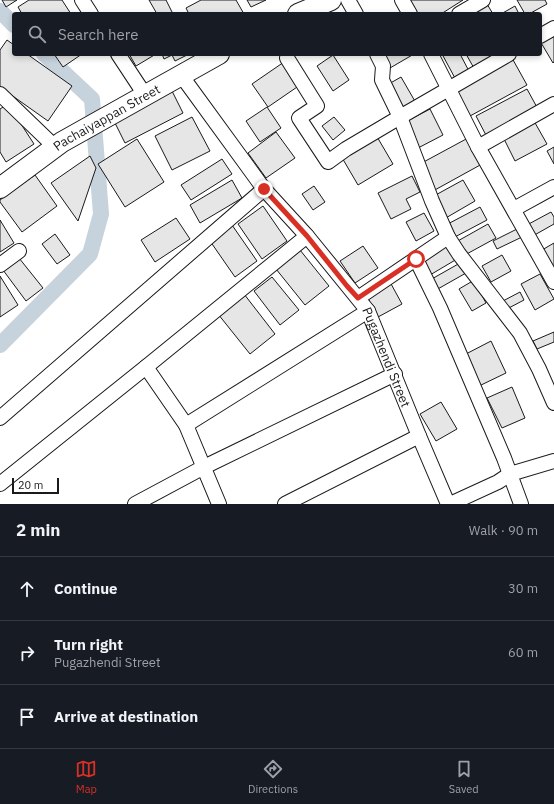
<!DOCTYPE html>
<meta charset="utf-8">
<style>
body{margin:0;font-family:"IBM Plex Sans",sans-serif;background:#20242c;color:#f1f3f6}
.scale{position:absolute;left:12px;bottom:10px;width:47px;box-sizing:border-box;padding-left:4px;border:2px solid #1a1a1a;border-top:0;font-size:11px;line-height:14px;white-space:nowrap;color:#1a1a1a;-webkit-text-stroke:3px #fff;paint-order:stroke}
.stop{position:absolute;width:12px;height:12px;margin:-9px;border:3px solid #d93025;border-radius:50%;background:#fff}
.stop.end{background:#d93025;border-color:#fff;box-shadow:0 1px 4px #0008}
.list{margin:0;padding:0;list-style:none}
h2{display:flex;justify-content:space-between;align-items:center;height:52px;margin:0;padding:0 16px;font-size:17px}
h2 small{font-size:13px;font-weight:400;color:#9ea1a6}
.list li{display:grid;grid-template-columns:26px 1fr auto;gap:12px;align-items:center;box-sizing:border-box;height:64px;padding:0 16px;border-top:1px solid #363941}
.list b{display:block;font-size:15px;white-space:nowrap}
.list p{margin:0;font-size:13px;white-space:nowrap;color:#9ea1a6}
.list em{font-size:13px;font-style:normal;color:#9ea1a6}
.icon{flex:none;width:22px;height:22px;fill:none;stroke:currentColor;stroke-width:2;stroke-linecap:round;stroke-linejoin:round}
.map{position:relative;flex:none;width:554px;height:504px;overflow:hidden}
.search{position:absolute;background:#171b24;box-shadow:0 2px 6px #0003;left:12px;right:12px;top:12px;height:44px;display:flex;align-items:center;gap:10px;box-sizing:border-box;padding:0 14px;border-radius:4px;color:#9ea1a6;font-size:15px}
.sheet{height:244px;background:#171b24}
nav{display:flex;justify-content:space-around;align-items:center;box-sizing:border-box;height:56px;border-top:1px solid #363941;background:#171b24;font-size:11px;color:#9ea1a6}
nav a{display:grid;justify-items:center;gap:2px}
nav .on{color:#d93025}
.map>svg:first-child{display:block}
.lines{fill:none;stroke-linecap:round;stroke-linejoin:round}
.canal{stroke:#c6d2dc;stroke-width:16}
.building{fill:#e6e6e6;stroke:#1a1a1a}
.street-casing{stroke:#1a1a1a;stroke-width:16}
.secondary-casing{stroke:#1a1a1a;stroke-width:22}
.street{stroke:#fff;stroke-width:14}
.secondary{stroke:#fff;stroke-width:20}
.route{stroke:#d93025;stroke-width:5}
.labels{text-anchor:middle;dominant-baseline:central;stroke-width:3;stroke-linejoin:round;paint-order:stroke}
.street-label{font-size:13px;fill:#1a1a1a;stroke:#fff}
</style>
<div class="map">
<svg width="554" height="504" viewBox="0 0 554 504">
<rect width="100%" height="100%" fill="#fff"/>
<g class="lines">
<path class="canal" d="M 0,11 L 14,25
M 0,345 L 90,254 L 101,214 L 92,99 L 44,54"/>
</g>
<path class="building" d="M 2,0 L 17,0 L 6,7 Z
M 29,0 L 62,0 L 71,14 L 22,14 L 18,7 Z
M 149,0 L 166,0 L 173,14 L 157,14 Z
M 201,0 L 236,0 L 244,14 L 189,14 L 186,8 Z
M 247,0 L 266,0 L 251,7 Z
M 407,0 L 463,0 L 441,14 L 415,14 Z
M 517,0 L 545,0 L 547,4 L 529,14 L 525,14 Z
M 487,4 L 493,14 L 469,14 Z
M 515,6 L 519,14 L 501,14 Z
M 554,31 L 554,62 L 553,63 L 540,41 Z
M 7,40 L 14,45 L 14,54 L 27,54 L 72,86 L 48,121 L 0,87 L 0,50 Z
M 54,54 L 82,54 L 63,67 Z
M 129,54 L 156,54 L 136,66 Z
M 162,54 L 189,54 L 175,61 L 172,55 L 164,59 Z
M 382,54 L 414,54 L 390,68 Z
M 442,54 L 460,54 L 470,73 L 456,80 Z
M 466,54 L 499,54 L 475,70 Z
M 333,55 L 349,80 L 333,91 L 317,66 Z
M 512,58 L 527,85 L 470,116 L 455,90 Z
M 284,62 L 300,85 L 268,107 L 252,84 Z
M 401,77 L 416,103 L 402,111 L 387,85 Z
M 170,87 L 183,113 L 125,143 L 112,117 Z
M 527,89 L 539,111 L 488,139 L 476,116 Z
M 8,104 L 34,144 L 6,162 L 0,152 L 0,109 Z
M 267,107 L 281,128 L 260,142 L 246,121 Z
M 430,109 L 443,135 L 418,148 L 405,122 Z
M 192,117 L 210,151 L 172,170 L 155,136 Z
M 334,117 L 345,130 L 333,140 L 322,126 Z
M 534,121 L 547,144 L 515,161 L 503,137 Z
M 276,132 L 295,158 L 266,178 L 248,153 Z
M 376,135 L 393,164 L 358,185 L 341,156 Z
M 468,138 L 482,164 L 433,191 L 418,165 Z
M 137,139 L 164,182 L 125,207 L 98,164 Z
M 554,147 L 554,164 L 547,151 Z
M 90,156 L 96,168 L 78,221 L 51,183 Z
M 222,159 L 232,174 L 191,200 L 181,185 Z
M 35,175 L 57,206 L 22,232 L 0,202 L 0,200 Z
M 412,176 L 420,192 L 406,199 L 411,209 L 391,219 L 378,193 Z
M 232,180 L 242,198 L 200,223 L 190,205 Z
M 463,180 L 475,201 L 444,219 L 432,197 Z
M 314,186 L 325,202 L 313,210 L 302,194 Z
M 263,206 L 287,241 L 262,259 L 238,224 Z
M 480,207 L 487,220 L 451,239 L 444,226 Z
M 551,212 L 554,217 L 554,224 L 531,237 L 525,226 Z
M 424,213 L 434,231 L 416,241 L 406,222 Z
M 176,218 L 190,239 L 155,262 L 141,240 Z
M 0,220 L 14,243 L 0,252 Z
M 488,224 L 496,238 L 463,256 L 456,242 Z
M 232,225 L 257,261 L 235,277 L 210,241 Z
M 517,229 L 522,237 L 497,249 L 493,241 Z
M 55,234 L 70,255 L 57,264 L 42,244 Z
M 448,243 L 457,259 L 430,275 L 421,259 Z
M 554,243 L 554,271 L 542,250 Z
M 363,246 L 378,268 L 355,283 L 340,261 Z
M 300,250 L 329,286 L 305,305 L 276,269 Z
M 502,255 L 511,271 L 491,282 L 482,266 Z
M 19,258 L 43,288 L 26,301 L 3,270 Z
M 460,263 L 466,273 L 436,290 L 430,280 Z
M 540,274 L 554,299 L 535,310 L 521,284 Z
M 0,276 L 18,305 L 0,317 Z
M 272,277 L 299,310 L 280,325 L 254,291 Z
M 476,279 L 478,288 L 486,303 L 472,311 L 459,289 Z
M 390,282 L 402,304 L 378,317 L 366,295 Z
M 520,292 L 524,300 L 505,310 L 501,302 Z
M 244,294 L 275,334 L 250,354 L 218,314 Z
M 554,332 L 554,342 L 537,349 L 533,341 Z
M 491,341 L 506,373 L 479,386 L 464,355 Z
M 512,387 L 525,418 L 502,428 L 487,398 Z
M 441,402 L 457,429 L 436,441 L 420,414 Z"/>
<g class="lines">
<defs>
<g id="street">
<path d="M 82,0 L 91,14"/>
<path d="M 348,0 L 356,14"/>
<path d="M 402,0 L 410,14"/>
<path d="M 459,14 L 483,0"/>
<path d="M 540,36 L 554,28"/>
<path d="M 118,54 L 145,95"/>
<path d="M 377,54 L 383,66 L 382,80 L 400,117 L 432,201 L 448,237 L 459,254 L 520,333 L 539,369 L 554,403"/>
<path d="M 431,54 L 478,147 L 554,282"/>
<path d="M 287,58 L 317,106 L 299,118 L 328,162 L 346,149 L 400,117 L 509,54"/>
<path id="s1" d="M 181,75 L 264,189 L 307,236 L 368,311 L 419,436 L 448,504"/>
<path d="M 0,94 L 55,147"/>
<path d="M 478,147 L 554,104"/>
<path d="M 514,209 L 554,187"/>
<path d="M 416,259 L 440,308 L 504,458 L 521,504"/>
<path d="M 0,265 L 19,251"/>
<path d="M 358,298 L 448,237"/>
<path d="M 146,367 L 186,425 L 219,504"/>
<path d="M 0,418 L 264,189"/>
<path d="M 186,425 L 368,311"/>
<path d="M 0,484 L 146,367 L 307,236"/>
<path d="M 135,504 L 204,467 L 395,374"/>
<path d="M 285,504 L 419,436"/>
<path d="M 450,504 L 498,482 L 510,474 L 554,461"/>
</g>
<g id="secondary">
<path d="M 298,14 L 331,0"/>
<path id="s2" d="M 0,188 L 62,142 L 219,54"/>
</g>
</defs>
<use href="#street" class="street-casing"/>
<use href="#secondary" class="secondary-casing"/>
<use href="#street" class="street"/>
<use href="#secondary" class="secondary"/>
</g>
<g class="lines">
<path class="route" d="M 264,189 L 307,236 L 347,286 L 358,298 L 416,259"/>
</g>
<g class="labels">
<g class="street-label">
<text stroke="none"><textPath href="#s2" startOffset="128">Pachaiyappan Street</textPath></text>
<text stroke="none"><textPath href="#s1" startOffset="351">Pugazhendi Street</textPath></text>
</g>
</g>
</svg>
<div class="scale">20 m</div>
<div class="stop" style="left:416px;top:259px"></div>
<div class="stop end" style="left:264px;top:189px"></div>
<div class="search"><svg class="icon" aria-label="search" viewBox="0 0 24 24"><circle cx="10" cy="10" r="6"/><path d="M15 15l6 6"/></svg>Search here</div>
</div>
<section class="sheet">
<h2>2 min<small>Walk · 90 m</small></h2>
<ul class="list">
<li><svg class="icon" aria-label="ahead" viewBox="0 0 24 24"><path d="M12 20V5M6 11l6-6 6 6"/></svg><div><b>Continue</b></div><em>30 m</em></li>
<li><svg class="icon" aria-label="right" viewBox="0 0 24 24"><path d="M7 20v-9h11M14 6l5 5-5 5"/></svg><div><b>Turn right</b><p>Pugazhendi Street</p></div><em>60 m</em></li>
<li><svg class="icon" aria-label="arrive" viewBox="0 0 24 24"><path d="M6 21V4h12l-3 4 3 4H6"/></svg><div><b>Arrive at destination</b></div></li>
</ul>
</section>
<nav>
<a class="on"><svg class="icon" aria-label="map" viewBox="0 0 24 24"><path d="M3 6l6-2 6 2 6-2v14l-6 2-6-2-6 2zM9 4v14M15 6v14"/></svg>Map</a>
<a><svg class="icon" aria-label="directions" viewBox="0 0 24 24"><path d="M12 3l9 9-9 9-9-9zM9 14v-3h6M13 9l2 2-2 2"/></svg>Directions</a>
<a><svg class="icon" aria-label="saved" viewBox="0 0 24 24"><path d="M7 4h10v16l-5-4-5 4z"/></svg>Saved</a>
</nav>
